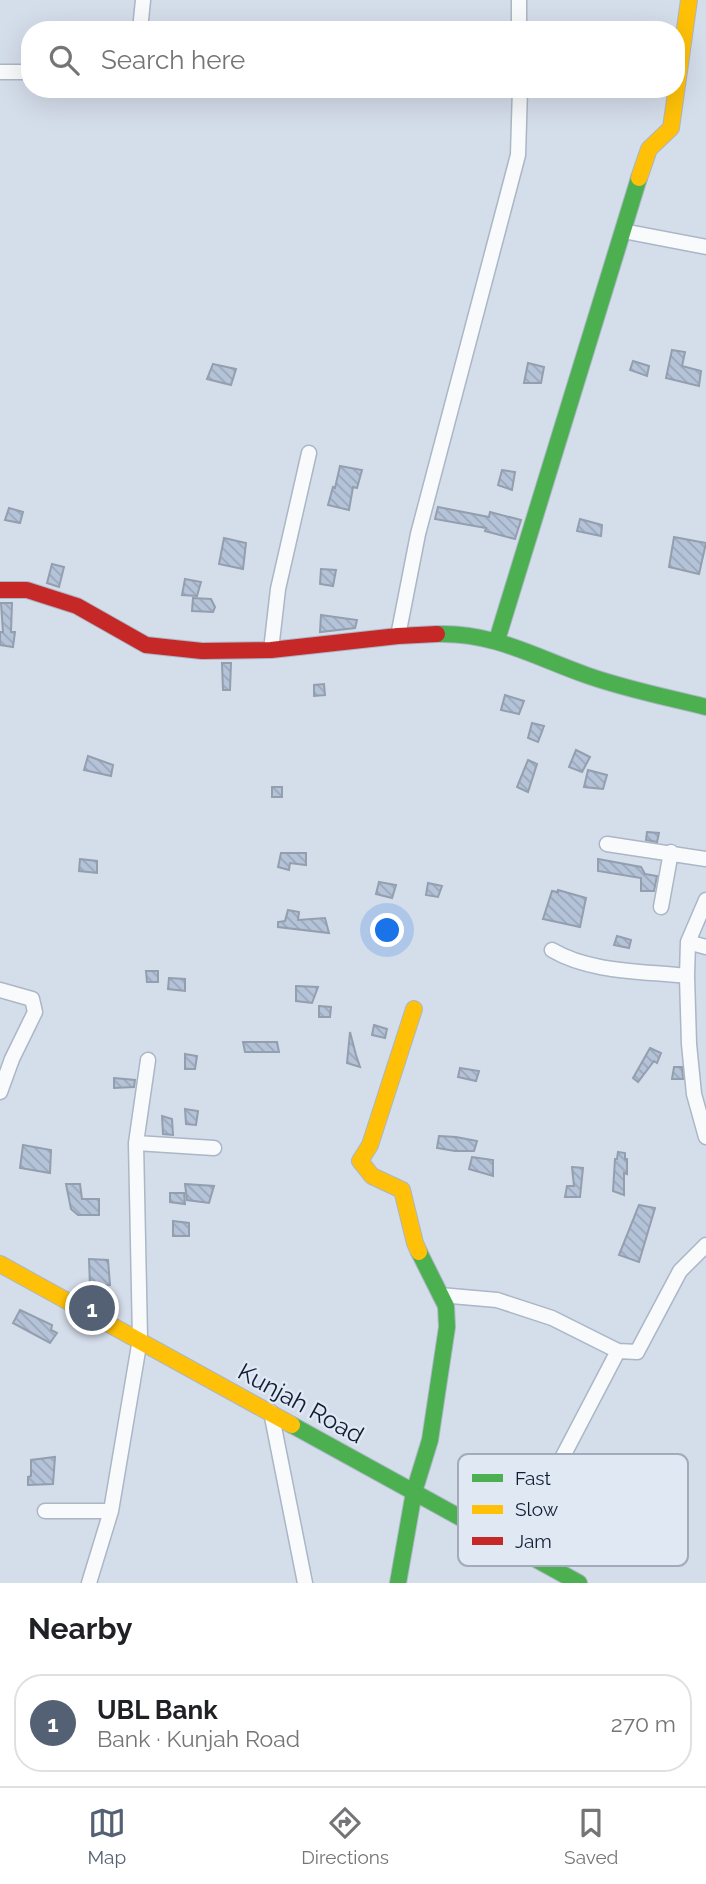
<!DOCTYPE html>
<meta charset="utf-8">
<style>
body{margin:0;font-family:Raleway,sans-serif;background:#f2f2f2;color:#202124}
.you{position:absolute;left:388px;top:931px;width:24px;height:24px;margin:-18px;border:5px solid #fff;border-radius:50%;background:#1a73e8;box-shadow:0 0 0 10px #1a73e833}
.badge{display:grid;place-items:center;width:46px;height:46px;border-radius:50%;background:#546073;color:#fff;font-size:23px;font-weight:700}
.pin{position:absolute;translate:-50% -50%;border:4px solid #fff;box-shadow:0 2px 7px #0006}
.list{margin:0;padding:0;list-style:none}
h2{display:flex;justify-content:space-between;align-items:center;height:91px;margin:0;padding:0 28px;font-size:30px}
h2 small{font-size:23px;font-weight:400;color:#757577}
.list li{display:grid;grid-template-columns:46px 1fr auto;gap:21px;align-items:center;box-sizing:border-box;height:98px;margin:0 14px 14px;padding:0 14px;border:2px solid #e0e0e0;border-radius:28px}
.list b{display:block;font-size:26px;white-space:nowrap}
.list p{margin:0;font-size:23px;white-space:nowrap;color:#757577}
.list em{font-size:23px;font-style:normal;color:#757577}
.icon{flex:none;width:38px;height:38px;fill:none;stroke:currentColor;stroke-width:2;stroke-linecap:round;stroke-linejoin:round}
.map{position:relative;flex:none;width:706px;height:1583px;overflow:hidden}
.search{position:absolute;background:#fff;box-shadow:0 7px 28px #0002;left:21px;right:21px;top:21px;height:77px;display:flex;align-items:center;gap:18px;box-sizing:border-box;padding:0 24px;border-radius:28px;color:#757577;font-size:26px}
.sheet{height:203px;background:#fff}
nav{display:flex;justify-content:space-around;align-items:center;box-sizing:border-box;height:98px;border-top:2px solid #e0e0e0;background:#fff;font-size:19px;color:#757577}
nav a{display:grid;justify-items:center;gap:4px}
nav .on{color:#546073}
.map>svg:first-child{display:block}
.building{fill:url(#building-back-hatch);stroke:#939eae;stroke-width:2}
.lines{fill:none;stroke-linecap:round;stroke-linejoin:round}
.street-casing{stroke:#abb6c6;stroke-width:17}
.fast-casing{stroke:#abb6c6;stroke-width:18}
.slow-casing{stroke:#abb6c6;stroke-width:18}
.jam-casing{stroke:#abb6c6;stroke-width:18}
.street{stroke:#f9fafc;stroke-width:14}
.fast{stroke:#4caf50;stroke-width:16}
.slow{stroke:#ffc107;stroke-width:16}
.jam{stroke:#c62828;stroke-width:16}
.labels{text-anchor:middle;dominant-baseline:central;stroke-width:5;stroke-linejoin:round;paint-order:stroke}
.street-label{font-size:24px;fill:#0f1d33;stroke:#e0e8f4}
.key{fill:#e0e8f4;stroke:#a1abba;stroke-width:2}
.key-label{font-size:19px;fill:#0f1d33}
</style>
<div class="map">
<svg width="706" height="1583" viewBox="0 0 706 1583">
<defs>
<pattern id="building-back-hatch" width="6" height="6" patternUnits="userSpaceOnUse" patternTransform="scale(1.75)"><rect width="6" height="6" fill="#b4c3d8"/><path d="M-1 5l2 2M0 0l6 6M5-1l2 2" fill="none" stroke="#9aa7ba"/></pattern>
</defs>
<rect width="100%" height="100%" fill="#d4ddea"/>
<path class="building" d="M 672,350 L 685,352 L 682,366 L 701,371 L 699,386 L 666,378 Z
M 633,361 L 649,366 L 647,376 L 630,370 Z
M 528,363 L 544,367 L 541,383 L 524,383 Z
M 213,364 L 236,369 L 231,385 L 207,379 Z
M 340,466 L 362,470 L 357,488 L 353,487 L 349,510 L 328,505 L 333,487 L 335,488 Z
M 502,470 L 515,472 L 512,490 L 498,485 Z
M 438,507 L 489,517 L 490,512 L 521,520 L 515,539 L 485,531 L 486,528 L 435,519 Z
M 9,508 L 23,512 L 20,523 L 5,520 Z
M 580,519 L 602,525 L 601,536 L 577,531 Z
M 674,537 L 706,543 L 699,574 L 669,567 Z
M 224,538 L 246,543 L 243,569 L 219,564 Z
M 52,564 L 64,567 L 59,587 L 47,583 Z
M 321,569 L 336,570 L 333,586 L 320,584 Z
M 185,579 L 201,582 L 197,596 L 182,595 Z
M 193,598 L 211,599 L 215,607 L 213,612 L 192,611 Z
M 1,603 L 12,603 L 11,632 L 15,632 L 13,647 L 0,645 L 0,632 L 3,632 Z
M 321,615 L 357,620 L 355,628 L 320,632 Z
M 222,663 L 231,663 L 230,690 L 223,690 Z
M 324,684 L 325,695 L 314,696 L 314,685 Z
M 505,695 L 524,701 L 519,714 L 501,710 Z
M 532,723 L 544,726 L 538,742 L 528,738 Z
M 576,750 L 590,757 L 582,772 L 569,767 Z
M 88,756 L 113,765 L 111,776 L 84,770 Z
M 528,760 L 537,764 L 528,792 L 517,787 Z
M 588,770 L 607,775 L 603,789 L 584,787 Z
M 272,787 L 282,787 L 282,797 L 272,797 Z
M 647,832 L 659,833 L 657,842 L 646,840 Z
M 281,853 L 306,853 L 306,865 L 290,863 L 289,870 L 278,867 Z
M 80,859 L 97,861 L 97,873 L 79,871 Z
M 598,859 L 641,867 L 645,874 L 657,876 L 654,891 L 641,891 L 641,878 L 598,871 Z
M 379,882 L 396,885 L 392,898 L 376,894 Z
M 428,883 L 442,886 L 438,897 L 426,895 Z
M 558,890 L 586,898 L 580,927 L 543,919 L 552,891 L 558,892 Z
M 288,910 L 299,912 L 298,920 L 325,918 L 329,933 L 278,927 L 278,922 L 285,921 Z
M 617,936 L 631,940 L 629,948 L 614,945 Z
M 146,971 L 158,971 L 158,982 L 147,982 Z
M 169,978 L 185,979 L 185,991 L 168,989 Z
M 296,986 L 318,987 L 312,1003 L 296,1001 Z
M 319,1006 L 331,1007 L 330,1017 L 319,1017 Z
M 374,1025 L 387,1029 L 385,1038 L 372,1035 Z
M 350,1032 L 356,1055 L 360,1067 L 347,1063 Z
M 243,1042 L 277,1042 L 279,1052 L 245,1052 Z
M 650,1048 L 661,1053 L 657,1063 L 654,1061 L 638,1082 L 633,1078 Z
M 185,1054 L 197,1056 L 195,1069 L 185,1069 Z
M 674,1067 L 682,1067 L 683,1079 L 672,1079 Z
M 460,1068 L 479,1071 L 476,1081 L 458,1077 Z
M 114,1078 L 135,1080 L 134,1087 L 114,1088 Z
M 185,1109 L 198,1111 L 196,1125 L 186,1124 Z
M 162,1116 L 172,1119 L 173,1135 L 163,1134 Z
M 439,1136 L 456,1137 L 477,1141 L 474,1151 L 455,1151 L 437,1148 Z
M 23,1145 L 51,1150 L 50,1173 L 20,1168 Z
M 618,1152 L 625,1153 L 625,1159 L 627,1159 L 627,1174 L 624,1173 L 624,1195 L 613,1191 L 615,1159 L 617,1159 Z
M 472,1157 L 493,1160 L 493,1176 L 469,1169 Z
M 572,1167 L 583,1168 L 580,1197 L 565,1197 L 567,1186 L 574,1186 Z
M 66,1184 L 80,1184 L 82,1199 L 99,1199 L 99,1215 L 78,1215 L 71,1209 Z
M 185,1184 L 214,1186 L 209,1203 L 187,1200 Z
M 170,1193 L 184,1193 L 185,1204 L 170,1202 Z
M 639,1205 L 655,1208 L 639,1262 L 619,1255 Z
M 173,1221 L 189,1223 L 189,1236 L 173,1236 Z
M 89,1259 L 108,1260 L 110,1285 L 90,1286 Z
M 20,1310 L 52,1325 L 51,1330 L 57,1333 L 50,1343 L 13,1323 Z
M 55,1457 L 53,1484 L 28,1485 L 28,1477 L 31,1476 L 31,1460 Z"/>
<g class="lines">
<defs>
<path id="street" d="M 519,0 L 519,30
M 140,30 L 143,0
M 0,72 L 30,72
M 623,231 L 706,247
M 398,636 L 418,534 L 518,155 L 520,89
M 271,650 L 278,589 L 309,453
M 607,844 L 706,859
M 706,900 L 688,942 L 687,976 L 689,1044 L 694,1094 L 706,1137
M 661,907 L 671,852
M 688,942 L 706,947
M 552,950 C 591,973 644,971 687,976
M 0,990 L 32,999 L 35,1012 L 12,1059 L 0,1092
M 136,1143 L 214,1148
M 440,1295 L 497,1300 L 552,1318 L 618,1351
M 271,1412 L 305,1583
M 45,1511 L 111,1511
M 515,1548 L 618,1351 L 637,1352 L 680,1271 L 706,1245
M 89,1583 L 111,1511 L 140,1339 L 136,1143 L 148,1060"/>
<path id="fast" d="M 437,634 C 493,632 535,657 586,675 C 625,689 666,697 706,707
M 497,640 L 639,178
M 292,1425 L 579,1583
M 398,1583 L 414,1492 L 430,1440 L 447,1327 L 446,1306 L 419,1252"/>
<path id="slow" d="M 639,178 L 649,149 L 671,128 L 689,0
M 414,1009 L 370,1145 L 360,1161 L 372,1176 L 402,1190 L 415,1243 L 419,1252
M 0,1264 L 292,1425"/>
<path id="jam" d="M 0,590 L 27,590 L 77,606 L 146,645 L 202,651 L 271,650 L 398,636 L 437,634"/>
</defs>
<use href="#street" class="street-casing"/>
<use href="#fast" class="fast-casing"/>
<use href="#slow" class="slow-casing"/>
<use href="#jam" class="jam-casing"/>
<use href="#street" class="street"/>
<use href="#fast" class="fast"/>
<use href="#slow" class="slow"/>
<use href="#jam" class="jam"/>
</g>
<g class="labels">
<g class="street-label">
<text transform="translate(301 1403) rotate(29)">Kunjah Road</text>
</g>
</g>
<rect x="458" y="1454" width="230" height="112" rx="10" class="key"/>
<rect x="472" y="1474" width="31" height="8" fill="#4caf50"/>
<rect x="472" y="1505" width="31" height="9" fill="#ffc107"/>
<rect x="472" y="1537" width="31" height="8" fill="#c62828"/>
<g class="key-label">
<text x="515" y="1485">Fast</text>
<text x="515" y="1516">Slow</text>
<text x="515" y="1548">Jam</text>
</g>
</svg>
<div class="you"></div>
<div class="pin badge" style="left:92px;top:1308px">1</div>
<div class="search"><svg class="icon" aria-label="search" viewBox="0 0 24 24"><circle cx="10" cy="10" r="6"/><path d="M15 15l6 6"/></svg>Search here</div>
</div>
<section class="sheet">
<h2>Nearby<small></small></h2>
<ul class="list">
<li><span class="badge">1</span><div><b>UBL Bank</b><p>Bank · Kunjah Road</p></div><em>270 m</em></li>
</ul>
</section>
<nav>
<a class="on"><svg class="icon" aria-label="map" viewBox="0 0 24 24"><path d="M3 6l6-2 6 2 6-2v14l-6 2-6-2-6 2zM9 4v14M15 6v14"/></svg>Map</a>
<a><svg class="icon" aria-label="directions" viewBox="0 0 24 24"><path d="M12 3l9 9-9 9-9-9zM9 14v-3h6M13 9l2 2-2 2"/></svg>Directions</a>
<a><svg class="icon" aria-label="saved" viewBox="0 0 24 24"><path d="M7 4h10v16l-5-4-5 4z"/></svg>Saved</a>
</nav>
